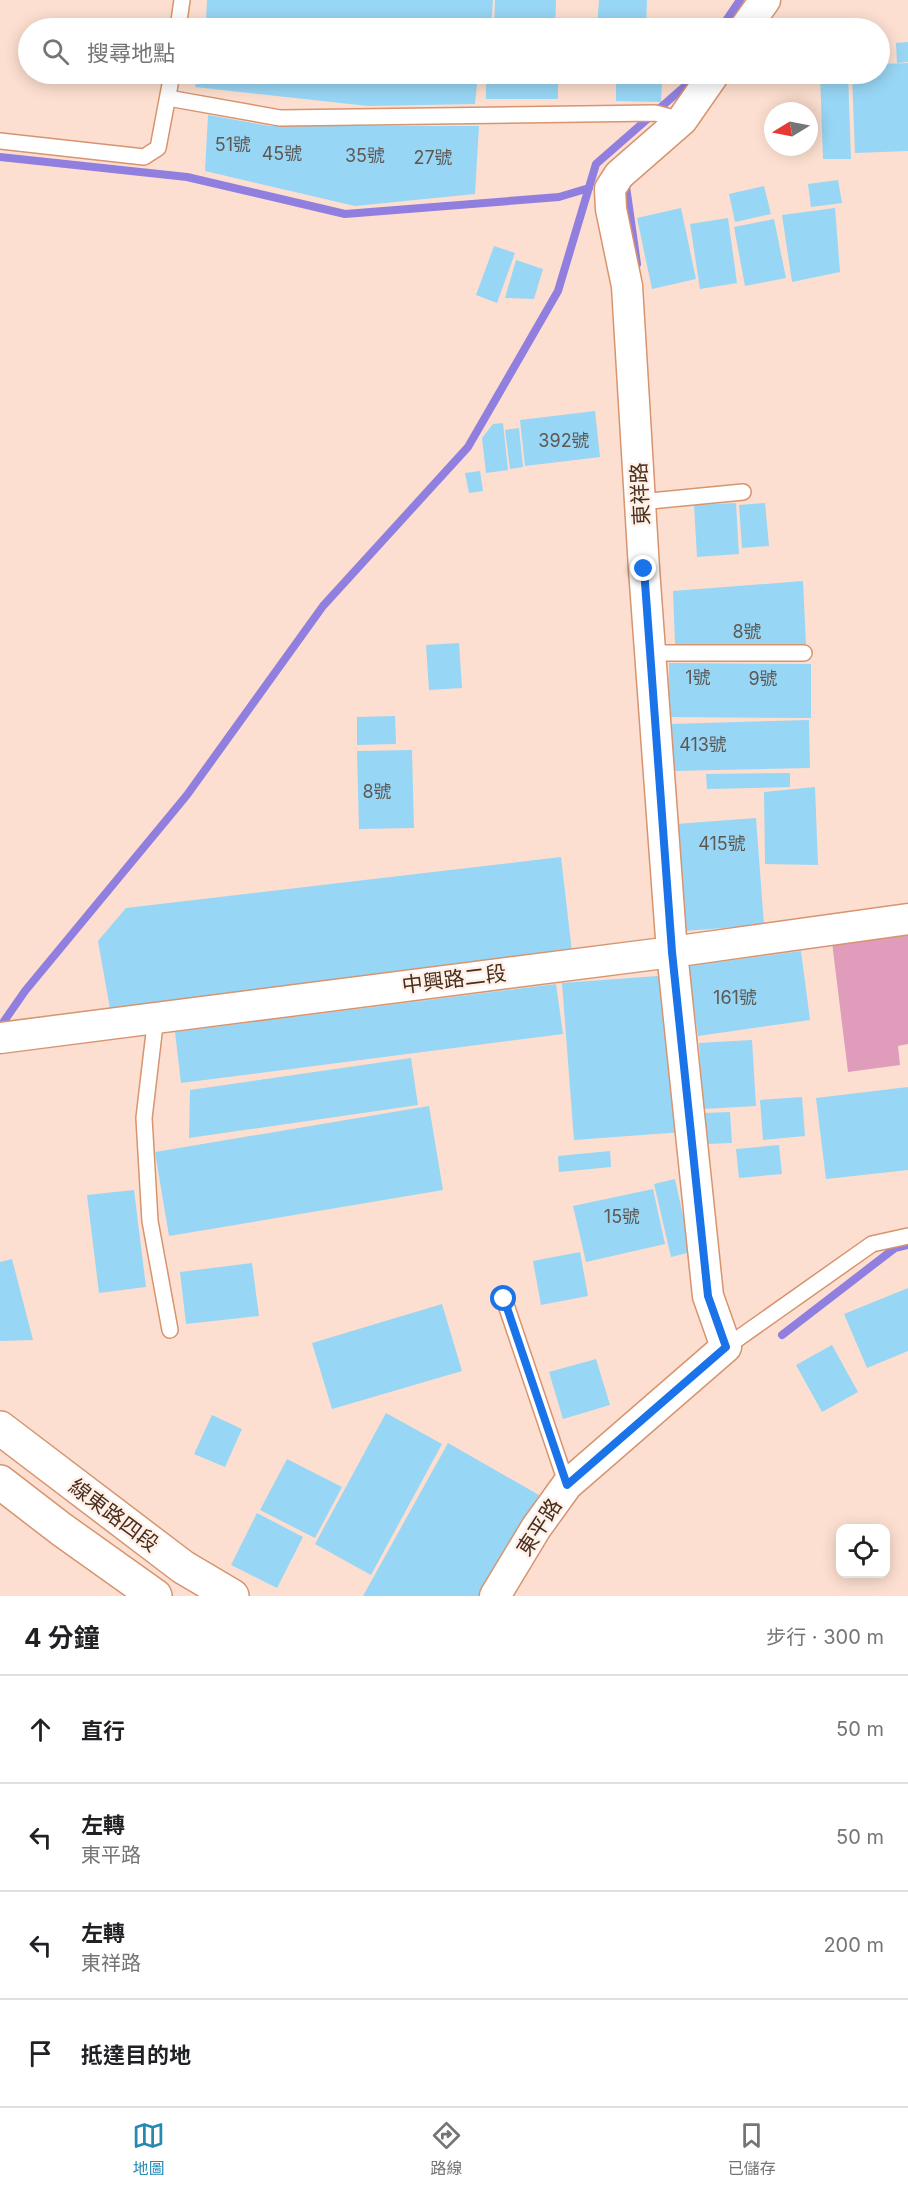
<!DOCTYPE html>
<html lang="zh-TW">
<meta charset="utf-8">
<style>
body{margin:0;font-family:Inter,"Noto Sans TC",sans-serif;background:#f6f6f6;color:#202124}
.controls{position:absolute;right:18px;bottom:18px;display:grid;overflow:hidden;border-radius:12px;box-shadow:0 3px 15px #0003}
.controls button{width:54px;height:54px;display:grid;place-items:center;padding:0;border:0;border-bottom:2px solid #e0e0e0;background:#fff;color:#202124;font:30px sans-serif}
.compass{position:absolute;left:764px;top:102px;width:54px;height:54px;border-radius:50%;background:#fff;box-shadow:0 3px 15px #0003;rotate:260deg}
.stop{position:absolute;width:18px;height:18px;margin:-14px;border:4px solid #1a73e8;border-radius:50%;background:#fff}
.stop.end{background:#1a73e8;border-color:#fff;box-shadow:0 2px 6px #0008}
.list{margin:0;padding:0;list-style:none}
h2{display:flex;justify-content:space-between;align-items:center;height:78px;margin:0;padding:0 24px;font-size:26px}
h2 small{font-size:20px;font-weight:400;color:#757577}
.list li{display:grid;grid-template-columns:39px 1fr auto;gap:18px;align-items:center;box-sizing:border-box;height:108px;padding:0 24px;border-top:2px solid #e0e0e0}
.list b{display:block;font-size:22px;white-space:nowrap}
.list p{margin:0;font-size:20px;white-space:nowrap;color:#757577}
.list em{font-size:20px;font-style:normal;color:#757577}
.icon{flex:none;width:33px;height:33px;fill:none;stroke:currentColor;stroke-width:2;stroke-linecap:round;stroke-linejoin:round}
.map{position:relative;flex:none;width:908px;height:1596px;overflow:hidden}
.search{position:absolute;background:#fff;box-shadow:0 3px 15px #0003;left:18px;right:18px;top:18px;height:66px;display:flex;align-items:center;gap:15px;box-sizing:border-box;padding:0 21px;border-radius:33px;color:#757577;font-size:22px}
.sheet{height:510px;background:#fff}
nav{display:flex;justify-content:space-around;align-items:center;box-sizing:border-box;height:84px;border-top:2px solid #e0e0e0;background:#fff;font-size:16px;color:#757577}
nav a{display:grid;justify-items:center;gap:3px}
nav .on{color:#248ab2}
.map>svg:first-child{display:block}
.green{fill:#df9cbb}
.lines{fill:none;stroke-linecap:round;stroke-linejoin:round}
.stream{stroke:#907fde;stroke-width:8}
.building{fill:#98d6f5}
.service-casing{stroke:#d7946e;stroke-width:18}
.minor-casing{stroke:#d7946e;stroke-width:33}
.secondary-casing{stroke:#d7946e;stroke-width:36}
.service{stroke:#fff;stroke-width:15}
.minor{stroke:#fff;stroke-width:30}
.secondary{stroke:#fff;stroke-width:33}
.route{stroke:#1a73e8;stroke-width:8}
.labels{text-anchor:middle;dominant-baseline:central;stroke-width:5;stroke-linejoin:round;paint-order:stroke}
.number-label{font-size:18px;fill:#5d5854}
.street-label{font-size:21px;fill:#492e1e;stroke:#fff0e8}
</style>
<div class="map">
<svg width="908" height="1596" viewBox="0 0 908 1596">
<rect width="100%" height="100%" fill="#fcdfd0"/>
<path class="green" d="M 908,932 L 908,1044 L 898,1046 L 900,1065 L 848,1072 L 832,942 Z"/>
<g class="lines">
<path class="stream" d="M 721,28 L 740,0
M 0,157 L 187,177 L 345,214 L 559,197 L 589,188
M 628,184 L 626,186 L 637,264
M 0,1027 L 25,991 L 187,795 L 323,606 L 468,447 L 558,291 L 596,164 L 684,87 L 692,74
M 782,1335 L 895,1248 L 908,1245"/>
</g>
<path class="building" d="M 207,0 L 493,0 L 491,28 L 339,28 L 206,21 Z
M 495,0 L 556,0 L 555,28 L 494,28 Z
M 599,0 L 647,0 L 646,28 L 597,28 Z
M 908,42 L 908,62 L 897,63 L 896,43 Z
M 908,63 L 908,151 L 855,153 L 852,74 L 880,74 L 880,64 Z
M 198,74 L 478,74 L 475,104 L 368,106 L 195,87 Z
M 486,74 L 558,74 L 558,99 L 486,99 Z
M 820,74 L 848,74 L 851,159 L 823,159 Z
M 616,82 L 662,83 L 661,102 L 616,101 Z
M 208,115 L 270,126 L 479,126 L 475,194 L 355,206 L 205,171 Z
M 838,180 L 842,203 L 811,207 L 808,184 Z
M 764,186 L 771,214 L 735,222 L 729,194 Z
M 681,208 L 696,279 L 652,289 L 637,218 Z
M 835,208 L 840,272 L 792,282 L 782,215 Z
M 728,218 L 737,283 L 700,289 L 690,224 Z
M 774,219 L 786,278 L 745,286 L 734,227 Z
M 494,246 L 515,253 L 497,303 L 476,295 Z
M 516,260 L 543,269 L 534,299 L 505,298 Z
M 595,411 L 600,457 L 525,466 L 520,420 Z
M 503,423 L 508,470 L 486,473 L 482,438 L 493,424 Z
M 519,428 L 523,467 L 510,469 L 505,430 Z
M 480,471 L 483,491 L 469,493 L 465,473 Z
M 736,503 L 739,554 L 697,557 L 694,505 Z
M 765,503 L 769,546 L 742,548 L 739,505 Z
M 803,581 L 806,645 L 675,644 L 673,591 Z
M 459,643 L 462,688 L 429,690 L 426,645 Z
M 669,663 L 811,664 L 811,718 L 669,717 Z
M 395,716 L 396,744 L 357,745 L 357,717 Z
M 809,720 L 810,768 L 672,771 L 670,724 Z
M 412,750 L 414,828 L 359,829 L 357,751 Z
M 790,773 L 790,787 L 707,789 L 706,774 Z
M 815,787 L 818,865 L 765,864 L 764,792 Z
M 756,818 L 764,925 L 684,931 L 676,824 Z
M 561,857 L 572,952 L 110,1009 L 98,941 L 126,908 Z
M 801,951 L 810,1020 L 698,1036 L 688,966 Z
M 671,975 L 683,1132 L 574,1140 L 562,983 Z
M 556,984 L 563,1034 L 181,1083 L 175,1032 Z
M 752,1040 L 756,1106 L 703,1109 L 699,1043 Z
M 411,1058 L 418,1105 L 189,1138 L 190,1090 Z
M 908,1087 L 908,1170 L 826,1179 L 816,1098 Z
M 802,1097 L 805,1136 L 763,1140 L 760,1100 Z
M 429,1106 L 443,1190 L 169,1236 L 155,1152 Z
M 730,1112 L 732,1143 L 706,1144 L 704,1113 Z
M 779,1145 L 782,1174 L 739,1178 L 736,1149 Z
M 610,1151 L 611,1167 L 559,1172 L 558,1156 Z
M 675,1179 L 691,1252 L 671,1257 L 654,1184 Z
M 653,1189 L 665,1244 L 586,1262 L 573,1206 Z
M 134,1190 L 146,1287 L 99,1293 L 87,1195 Z
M 580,1252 L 588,1296 L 541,1305 L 533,1261 Z
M 12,1259 L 33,1340 L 0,1341 L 0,1262 Z
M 252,1263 L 259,1316 L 186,1324 L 180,1272 Z
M 908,1288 L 908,1351 L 867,1368 L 844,1314 Z
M 442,1304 L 462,1371 L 332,1409 L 312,1343 Z
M 832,1345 L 858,1392 L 822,1412 L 796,1365 Z
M 596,1359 L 610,1405 L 563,1419 L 549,1372 Z
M 386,1413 L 442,1444 L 371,1575 L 315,1544 Z
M 212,1415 L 242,1429 L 225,1467 L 194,1454 Z
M 448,1443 L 539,1495 L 483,1596 L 363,1596 Z
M 287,1459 L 342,1487 L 315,1538 L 260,1510 Z
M 257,1513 L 303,1537 L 277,1588 L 231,1565 Z"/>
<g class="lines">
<defs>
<path id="service" d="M 178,28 L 182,0
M 168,98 L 280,118 L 655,113 L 682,120
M 0,141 L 144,157 L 158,148 L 172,74
M 640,502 L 743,492
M 650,653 L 804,653
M 156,1016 L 144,1118 L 150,1221 L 170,1330
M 504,1299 L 567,1485
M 726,1347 L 872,1244 L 908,1236"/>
<path id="minor" d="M 745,28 L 765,0
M 0,1038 L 672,952 L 908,919
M 495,1596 L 536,1528 L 567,1485 L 726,1347 L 708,1296 L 672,952 L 644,569 L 627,286 L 611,209 L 610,189 L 619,175 L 682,120 L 714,74"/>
<path id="secondary" d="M 0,1428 L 183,1567 L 232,1596
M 0,1482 L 61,1529 L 155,1596"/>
</defs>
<use href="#service" class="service-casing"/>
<use href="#minor" class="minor-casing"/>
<use href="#secondary" class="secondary-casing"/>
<use href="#service" class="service"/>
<use href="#minor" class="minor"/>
<use href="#secondary" class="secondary"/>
</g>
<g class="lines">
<path class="route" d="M 504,1299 L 567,1485 L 726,1347 L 708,1296 L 672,952 L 644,569"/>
</g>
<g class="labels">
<g class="number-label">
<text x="233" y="144">51號</text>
<text x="282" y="153">45號</text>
<text x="365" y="155">35號</text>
<text x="433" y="157">27號</text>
<text x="564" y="440">392號</text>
<text x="747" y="631">8號</text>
<text x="698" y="677">1號</text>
<text x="763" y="678">9號</text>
<text x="703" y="744">413號</text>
<text x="377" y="791">8號</text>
<text x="722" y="843">415號</text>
<text x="735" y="997">161號</text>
<text x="622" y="1216">15號</text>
</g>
<g class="street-label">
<text transform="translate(640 494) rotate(-93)">東祥路</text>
<text transform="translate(454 979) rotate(-7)">中興路二段</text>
<text transform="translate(114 1515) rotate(37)">線東路四段</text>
<text transform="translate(539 1527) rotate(-57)">東平路</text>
</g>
</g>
</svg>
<div class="controls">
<button><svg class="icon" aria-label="locate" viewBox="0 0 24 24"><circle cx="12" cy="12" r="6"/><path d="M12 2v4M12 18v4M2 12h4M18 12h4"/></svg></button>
</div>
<svg class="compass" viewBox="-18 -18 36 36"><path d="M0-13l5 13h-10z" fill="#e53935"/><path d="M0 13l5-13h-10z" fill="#757577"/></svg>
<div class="stop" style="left:504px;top:1299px"></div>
<div class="stop end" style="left:644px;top:569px"></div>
<div class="search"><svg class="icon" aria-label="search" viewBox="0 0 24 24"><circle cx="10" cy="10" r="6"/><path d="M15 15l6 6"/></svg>搜尋地點</div>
</div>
<section class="sheet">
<h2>4 分鐘<small>步行 · 300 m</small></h2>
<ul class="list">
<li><svg class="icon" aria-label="ahead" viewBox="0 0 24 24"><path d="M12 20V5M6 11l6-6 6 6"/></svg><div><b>直行</b></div><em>50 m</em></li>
<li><svg class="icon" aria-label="left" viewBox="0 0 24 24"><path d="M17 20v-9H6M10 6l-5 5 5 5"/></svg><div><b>左轉</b><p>東平路</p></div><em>50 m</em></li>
<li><svg class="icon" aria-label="left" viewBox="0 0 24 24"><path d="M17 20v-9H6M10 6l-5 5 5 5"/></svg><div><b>左轉</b><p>東祥路</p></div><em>200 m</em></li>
<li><svg class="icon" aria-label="arrive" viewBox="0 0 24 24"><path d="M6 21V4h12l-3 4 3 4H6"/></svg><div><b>抵達目的地</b></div></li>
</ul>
</section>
<nav>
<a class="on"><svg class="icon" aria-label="map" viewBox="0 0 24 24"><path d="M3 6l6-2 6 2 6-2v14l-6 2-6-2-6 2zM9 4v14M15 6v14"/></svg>地圖</a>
<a><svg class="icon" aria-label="directions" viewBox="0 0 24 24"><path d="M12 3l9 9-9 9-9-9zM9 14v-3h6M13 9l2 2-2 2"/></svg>路線</a>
<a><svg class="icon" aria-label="saved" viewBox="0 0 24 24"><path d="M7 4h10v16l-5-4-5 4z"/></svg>已儲存</a>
</nav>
